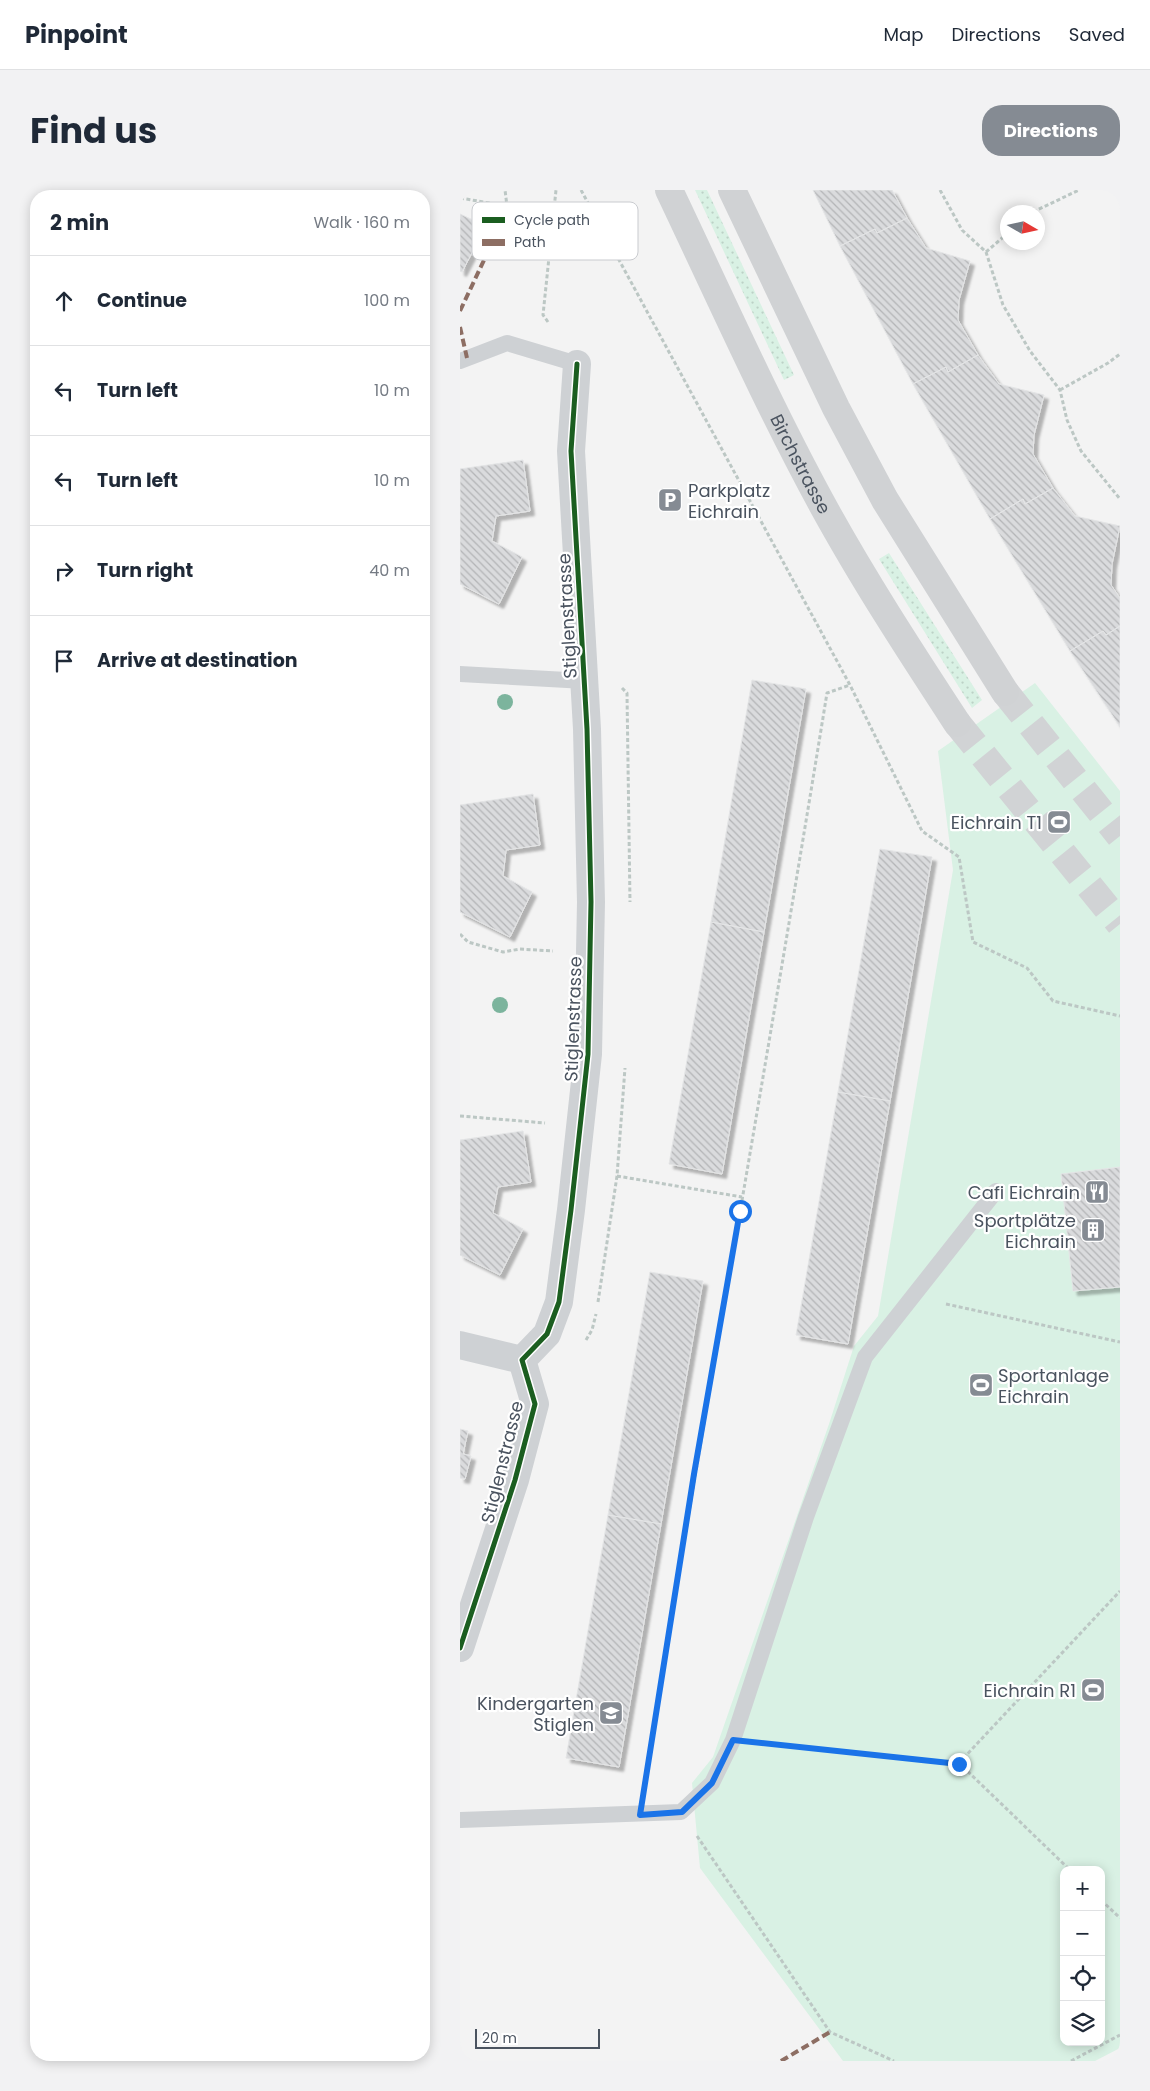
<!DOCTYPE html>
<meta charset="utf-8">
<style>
body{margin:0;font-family:Poppins,sans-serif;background:#f2f2f3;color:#1f2937}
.controls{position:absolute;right:15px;bottom:15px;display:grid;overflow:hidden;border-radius:10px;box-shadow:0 2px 12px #0003}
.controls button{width:45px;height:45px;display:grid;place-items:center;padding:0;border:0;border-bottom:1px solid #e0e1e3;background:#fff;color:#1f2937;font:25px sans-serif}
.compass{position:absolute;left:540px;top:15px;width:45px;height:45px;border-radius:50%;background:#fff;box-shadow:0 2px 12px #0003;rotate:99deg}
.scale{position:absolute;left:15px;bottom:12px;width:125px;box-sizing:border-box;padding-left:5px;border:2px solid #4a535f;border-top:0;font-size:14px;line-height:18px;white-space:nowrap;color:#4a535f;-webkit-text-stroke:4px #fff;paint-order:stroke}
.stop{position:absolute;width:15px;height:15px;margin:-11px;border:4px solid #1a73e8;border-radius:50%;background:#fff}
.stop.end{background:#1a73e8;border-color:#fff;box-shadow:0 1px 5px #0008}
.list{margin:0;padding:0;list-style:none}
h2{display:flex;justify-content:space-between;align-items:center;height:65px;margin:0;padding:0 20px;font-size:21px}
h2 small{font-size:16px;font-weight:400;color:#747a83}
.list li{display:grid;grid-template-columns:32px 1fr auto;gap:15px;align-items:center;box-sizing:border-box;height:90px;padding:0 20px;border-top:1px solid #e0e1e3}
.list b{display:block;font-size:19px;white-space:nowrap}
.list em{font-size:16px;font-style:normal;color:#747a83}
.icon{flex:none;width:28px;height:28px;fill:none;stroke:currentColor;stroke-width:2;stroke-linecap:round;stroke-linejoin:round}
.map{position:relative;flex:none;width:660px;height:1871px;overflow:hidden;border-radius:20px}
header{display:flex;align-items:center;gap:30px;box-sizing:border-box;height:70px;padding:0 25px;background:#fff;border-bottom:1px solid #e0e1e3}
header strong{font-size:24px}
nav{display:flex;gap:28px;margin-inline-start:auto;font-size:18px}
.intro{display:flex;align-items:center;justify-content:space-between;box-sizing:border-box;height:120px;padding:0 30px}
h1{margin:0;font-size:35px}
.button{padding:12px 22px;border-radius:20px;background:#858b93;color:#fff;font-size:18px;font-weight:700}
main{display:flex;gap:30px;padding:0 30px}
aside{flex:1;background:#fff;border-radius:20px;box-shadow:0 2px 12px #0003}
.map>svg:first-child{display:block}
.garden{fill:url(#garden-dots)}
.pitch{fill:#d9f1e4;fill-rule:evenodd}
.building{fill:url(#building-back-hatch);stroke:#e4e5e6;filter:url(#shadow)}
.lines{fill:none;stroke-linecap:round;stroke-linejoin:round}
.secondary-tunnel{stroke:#d1d3d5;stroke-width:28;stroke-dasharray:28 14;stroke-linecap:butt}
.path{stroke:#bcc7c4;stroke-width:3;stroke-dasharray:4 2.5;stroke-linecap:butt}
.service{stroke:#ced1d4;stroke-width:16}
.minor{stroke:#ced1d4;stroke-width:28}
.secondary{stroke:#d0d2d4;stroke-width:28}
.quiet{stroke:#8d6e63;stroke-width:4;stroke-dasharray:8 4;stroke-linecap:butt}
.cycleway-casing{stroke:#fff;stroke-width:8}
.cycleway{stroke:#1b5e20;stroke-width:5}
.tree{fill:#7cb49d}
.route{stroke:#1a73e8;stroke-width:6}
.labels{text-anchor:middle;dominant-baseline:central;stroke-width:4.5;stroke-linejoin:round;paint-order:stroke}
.street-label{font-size:18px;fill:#4a535f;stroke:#fff}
.poi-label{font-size:18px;fill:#4a535f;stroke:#fff;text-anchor:end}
.key{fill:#fff;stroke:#c9cbcf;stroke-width:1}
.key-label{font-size:14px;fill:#4a535f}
</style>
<header>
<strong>Pinpoint</strong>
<nav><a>Map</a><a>Directions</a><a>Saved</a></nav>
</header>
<div class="intro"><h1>Find us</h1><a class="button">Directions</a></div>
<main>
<aside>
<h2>2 min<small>Walk · 160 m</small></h2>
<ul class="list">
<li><svg class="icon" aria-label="ahead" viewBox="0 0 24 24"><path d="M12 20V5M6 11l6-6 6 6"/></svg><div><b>Continue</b></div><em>100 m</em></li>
<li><svg class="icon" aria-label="left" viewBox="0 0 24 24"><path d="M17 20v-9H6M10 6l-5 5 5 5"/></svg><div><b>Turn left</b></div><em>10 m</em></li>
<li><svg class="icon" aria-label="left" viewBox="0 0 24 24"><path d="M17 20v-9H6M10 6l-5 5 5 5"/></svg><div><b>Turn left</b></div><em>10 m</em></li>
<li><svg class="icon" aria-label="right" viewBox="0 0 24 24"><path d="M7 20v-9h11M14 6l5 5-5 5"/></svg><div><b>Turn right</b></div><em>40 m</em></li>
<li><svg class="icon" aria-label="arrive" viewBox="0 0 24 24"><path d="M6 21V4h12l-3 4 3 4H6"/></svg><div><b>Arrive at destination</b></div></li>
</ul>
</aside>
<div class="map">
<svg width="660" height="1871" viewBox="0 0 660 1871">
<defs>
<pattern id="garden-dots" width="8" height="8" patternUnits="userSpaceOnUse" patternTransform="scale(1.25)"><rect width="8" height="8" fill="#d9f1e4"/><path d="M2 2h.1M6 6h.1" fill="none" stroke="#bcd1c6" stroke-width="1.8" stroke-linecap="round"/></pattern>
<pattern id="building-back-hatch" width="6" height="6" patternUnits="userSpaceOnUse" patternTransform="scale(1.25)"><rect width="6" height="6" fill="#dadbdd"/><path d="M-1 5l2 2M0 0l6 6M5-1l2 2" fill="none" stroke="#b3b4b6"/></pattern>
<filter id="shadow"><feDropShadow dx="4.5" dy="4.5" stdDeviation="1" flood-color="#0004"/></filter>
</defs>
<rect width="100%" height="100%" fill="#f3f3f3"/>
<path class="garden" d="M 235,0 L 247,0 L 334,185 L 324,190 Z
M 429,363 L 522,510 L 512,518 L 419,369 Z"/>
<path class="pitch" d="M 575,493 L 660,601 L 660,1858 L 635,1871 L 383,1871 L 240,1678 L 232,1593 L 253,1567 L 369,1234 L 394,1156 L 418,1126 L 493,680 L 478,561 ZM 604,1680 L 641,1680 L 641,1852 L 604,1852 Z"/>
<path class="building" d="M 353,0 L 432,0 L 447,28 L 417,43 L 415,39 L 380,56 Z
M 0,24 L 26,36 L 2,82 L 0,81 Z
M 447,28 L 466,58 L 510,71 L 499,110 L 498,130 L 518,165 L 488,182 L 486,177 L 453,194 L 380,56 L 415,39 L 417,43 Z
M 518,165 L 539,194 L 584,205 L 574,245 L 573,264 L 593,298 L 565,314 L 563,309 L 530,329 L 453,194 L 486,177 L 488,182 Z
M 63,270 L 70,321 L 36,326 L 32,351 L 62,367 L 39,414 L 0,394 L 0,279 Z
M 593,298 L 615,326 L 660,336 L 652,374 L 651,395 L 660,408 L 660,436 L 646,445 L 643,441 L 610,461 L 530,329 L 563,309 L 565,314 Z
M 660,436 L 660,537 L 610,461 L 643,441 L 646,445 Z
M 292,490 L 346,499 L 304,742 L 251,732 Z
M 73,604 L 80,655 L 46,660 L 43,686 L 72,702 L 50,747 L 0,722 L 0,615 Z
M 420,659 L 472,667 L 430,911 L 378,902 Z
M 251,732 L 304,742 L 262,984 L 209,974 Z
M 378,902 L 430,911 L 388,1154 L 336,1145 Z
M 63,941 L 71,992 L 38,997 L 33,1023 L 63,1039 L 40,1085 L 0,1065 L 0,950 Z
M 660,977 L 660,1097 L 613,1101 L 601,984 Z
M 190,1082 L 243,1091 L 201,1334 L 148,1325 Z
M 0,1239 L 8,1241 L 3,1264 L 11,1266 L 5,1289 L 0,1288 Z
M 148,1325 L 201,1334 L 159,1577 L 106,1568 Z"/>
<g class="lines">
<path class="secondary-tunnel" d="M 545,502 L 660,646
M 497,533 L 660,734"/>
<path class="path" d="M 121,0 L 390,495 L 462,641 L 499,667 L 513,752 L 567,778 L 593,811 L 660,826
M 480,0 L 502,40 L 526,62 L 543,115 L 570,161 L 600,200 L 607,230 L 621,261 L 660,309
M 0,8 L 47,16 L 45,0
M 573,22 L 619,0
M 526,62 L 548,43
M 25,68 L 47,16
M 88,132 L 83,125 L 96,0
M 600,200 L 648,173 L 660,164
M 162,498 L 167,503 L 170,712
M 0,744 L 8,752 L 43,762 L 60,759 L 93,761
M 0,926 L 85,933
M 157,986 L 282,1007
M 138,1112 L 157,986 L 165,878
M 486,1114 L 660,1152
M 126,1150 L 132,1140 L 136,1124
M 304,1553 L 499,1573 L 610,1680
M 499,1573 L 660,1401
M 184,1594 C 243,1230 308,867 367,503 L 390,495
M 237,1646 L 370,1842 L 434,1871
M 641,1710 L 660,1728
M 611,1871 L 660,1845"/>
<path class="service" d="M 0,171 L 47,153 L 117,174
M 0,484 L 125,491
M 0,1630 L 221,1622 L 252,1593 L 273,1550 L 346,1327 L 405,1167 L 536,1001"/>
<path class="minor" d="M 0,1155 L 62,1170
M 62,1170 L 87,1144 L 99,1112 L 111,1020 L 128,864 L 131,712 L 127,539 L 111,261 L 117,174
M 0,1458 L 55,1290 L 75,1214 L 62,1170"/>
<g class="secondary">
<path id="s1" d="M 209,0 C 259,105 306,211 362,314 C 403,389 450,461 497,533"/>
<path d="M 272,0 L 376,218 L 425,310 L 545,502"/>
</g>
<path class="quiet" d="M 0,121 L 25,68
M 0,137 L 7,168
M 321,1871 L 370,1842"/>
<defs>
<path id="cycleway" d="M 0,1458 L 55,1290 L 75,1214 L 62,1170 L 87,1144 L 99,1112 L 111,1020 L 128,864 L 131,712 L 127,539 L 111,261 L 117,174"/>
</defs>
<use href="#cycleway" class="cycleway-casing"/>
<use href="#cycleway" class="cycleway"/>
</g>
<g class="tree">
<circle cx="45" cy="512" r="8"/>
<circle cx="40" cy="815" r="8"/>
</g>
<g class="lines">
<path class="route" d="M 280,1021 L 234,1284 L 180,1625 L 222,1622 L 252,1593 L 273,1550 L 499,1574"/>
</g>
<defs>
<symbol id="parking-square" viewBox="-11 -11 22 22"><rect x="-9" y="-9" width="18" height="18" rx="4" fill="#858b93" stroke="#fff"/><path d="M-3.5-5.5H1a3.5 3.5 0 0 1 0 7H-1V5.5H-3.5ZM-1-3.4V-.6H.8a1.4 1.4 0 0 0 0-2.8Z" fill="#fff"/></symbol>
<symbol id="stadium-square" viewBox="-11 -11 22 22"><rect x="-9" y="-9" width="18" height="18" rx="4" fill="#858b93" stroke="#fff"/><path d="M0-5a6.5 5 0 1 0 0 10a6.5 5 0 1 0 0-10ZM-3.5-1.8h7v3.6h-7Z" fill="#fff"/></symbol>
<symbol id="restaurant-square" viewBox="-11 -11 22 22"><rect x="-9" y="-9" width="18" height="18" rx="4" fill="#858b93" stroke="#fff"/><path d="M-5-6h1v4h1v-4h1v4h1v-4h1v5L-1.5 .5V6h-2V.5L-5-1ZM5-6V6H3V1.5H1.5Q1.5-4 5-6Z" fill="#fff"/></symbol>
<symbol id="building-square" viewBox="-11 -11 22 22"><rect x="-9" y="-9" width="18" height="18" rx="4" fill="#858b93" stroke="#fff"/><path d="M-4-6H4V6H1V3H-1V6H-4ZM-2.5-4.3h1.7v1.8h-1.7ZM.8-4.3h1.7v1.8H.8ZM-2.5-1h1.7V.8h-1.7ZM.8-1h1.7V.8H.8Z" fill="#fff"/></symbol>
<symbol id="school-square" viewBox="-11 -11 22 22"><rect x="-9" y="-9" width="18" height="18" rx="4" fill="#858b93" stroke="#fff"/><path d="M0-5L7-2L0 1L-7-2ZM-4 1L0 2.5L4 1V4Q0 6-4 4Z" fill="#fff"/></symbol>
</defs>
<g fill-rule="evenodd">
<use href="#parking-square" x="196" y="296" width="28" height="28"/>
<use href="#stadium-square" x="585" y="618" width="28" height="28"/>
<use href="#restaurant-square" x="623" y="988" width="28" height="28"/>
<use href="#building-square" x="619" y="1026" width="28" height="28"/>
<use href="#stadium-square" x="507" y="1181" width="28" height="28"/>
<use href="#stadium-square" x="619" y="1486" width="28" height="28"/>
<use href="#school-square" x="137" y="1509" width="28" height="28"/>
</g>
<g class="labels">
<g class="street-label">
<text stroke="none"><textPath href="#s1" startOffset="304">Birchstrasse</textPath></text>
<text transform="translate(107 426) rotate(-93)">Stiglenstrasse</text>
<text transform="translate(113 829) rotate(-88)">Stiglenstrasse</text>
<text transform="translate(42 1272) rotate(-76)">Stiglenstrasse</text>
</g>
<g class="poi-label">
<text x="228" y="300" text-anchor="start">Parkplatz<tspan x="228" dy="21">Eichrain</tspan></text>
<text x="582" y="632">Eichrain T1</text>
<text x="620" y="1002">Cafi Eichrain</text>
<text x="616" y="1030">Sportplätze<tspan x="616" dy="21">Eichrain</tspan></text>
<text x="538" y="1185" text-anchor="start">Sportanlage<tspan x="538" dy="21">Eichrain</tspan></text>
<text x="616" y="1500">Eichrain R1</text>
<text x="134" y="1513">Kindergarten<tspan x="134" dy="21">Stiglen</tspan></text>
</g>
</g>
<rect x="12" y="12" width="166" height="58" rx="8" class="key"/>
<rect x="22" y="27" width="23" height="6" fill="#1b5e20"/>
<rect x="22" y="49" width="23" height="7" fill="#8d6e63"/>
<g class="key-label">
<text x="54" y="35">Cycle path</text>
<text x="54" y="57">Path</text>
</g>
</svg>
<div class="controls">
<button>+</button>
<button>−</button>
<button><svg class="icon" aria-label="locate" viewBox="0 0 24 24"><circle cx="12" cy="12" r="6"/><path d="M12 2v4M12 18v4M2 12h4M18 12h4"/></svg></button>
<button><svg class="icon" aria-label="layers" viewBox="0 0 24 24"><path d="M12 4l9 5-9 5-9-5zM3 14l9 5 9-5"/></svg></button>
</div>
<svg class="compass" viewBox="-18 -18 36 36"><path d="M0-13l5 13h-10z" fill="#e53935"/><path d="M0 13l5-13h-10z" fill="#747a83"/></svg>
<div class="scale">20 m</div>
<div class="stop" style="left:280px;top:1021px"></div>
<div class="stop end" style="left:499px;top:1574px"></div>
</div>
</main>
